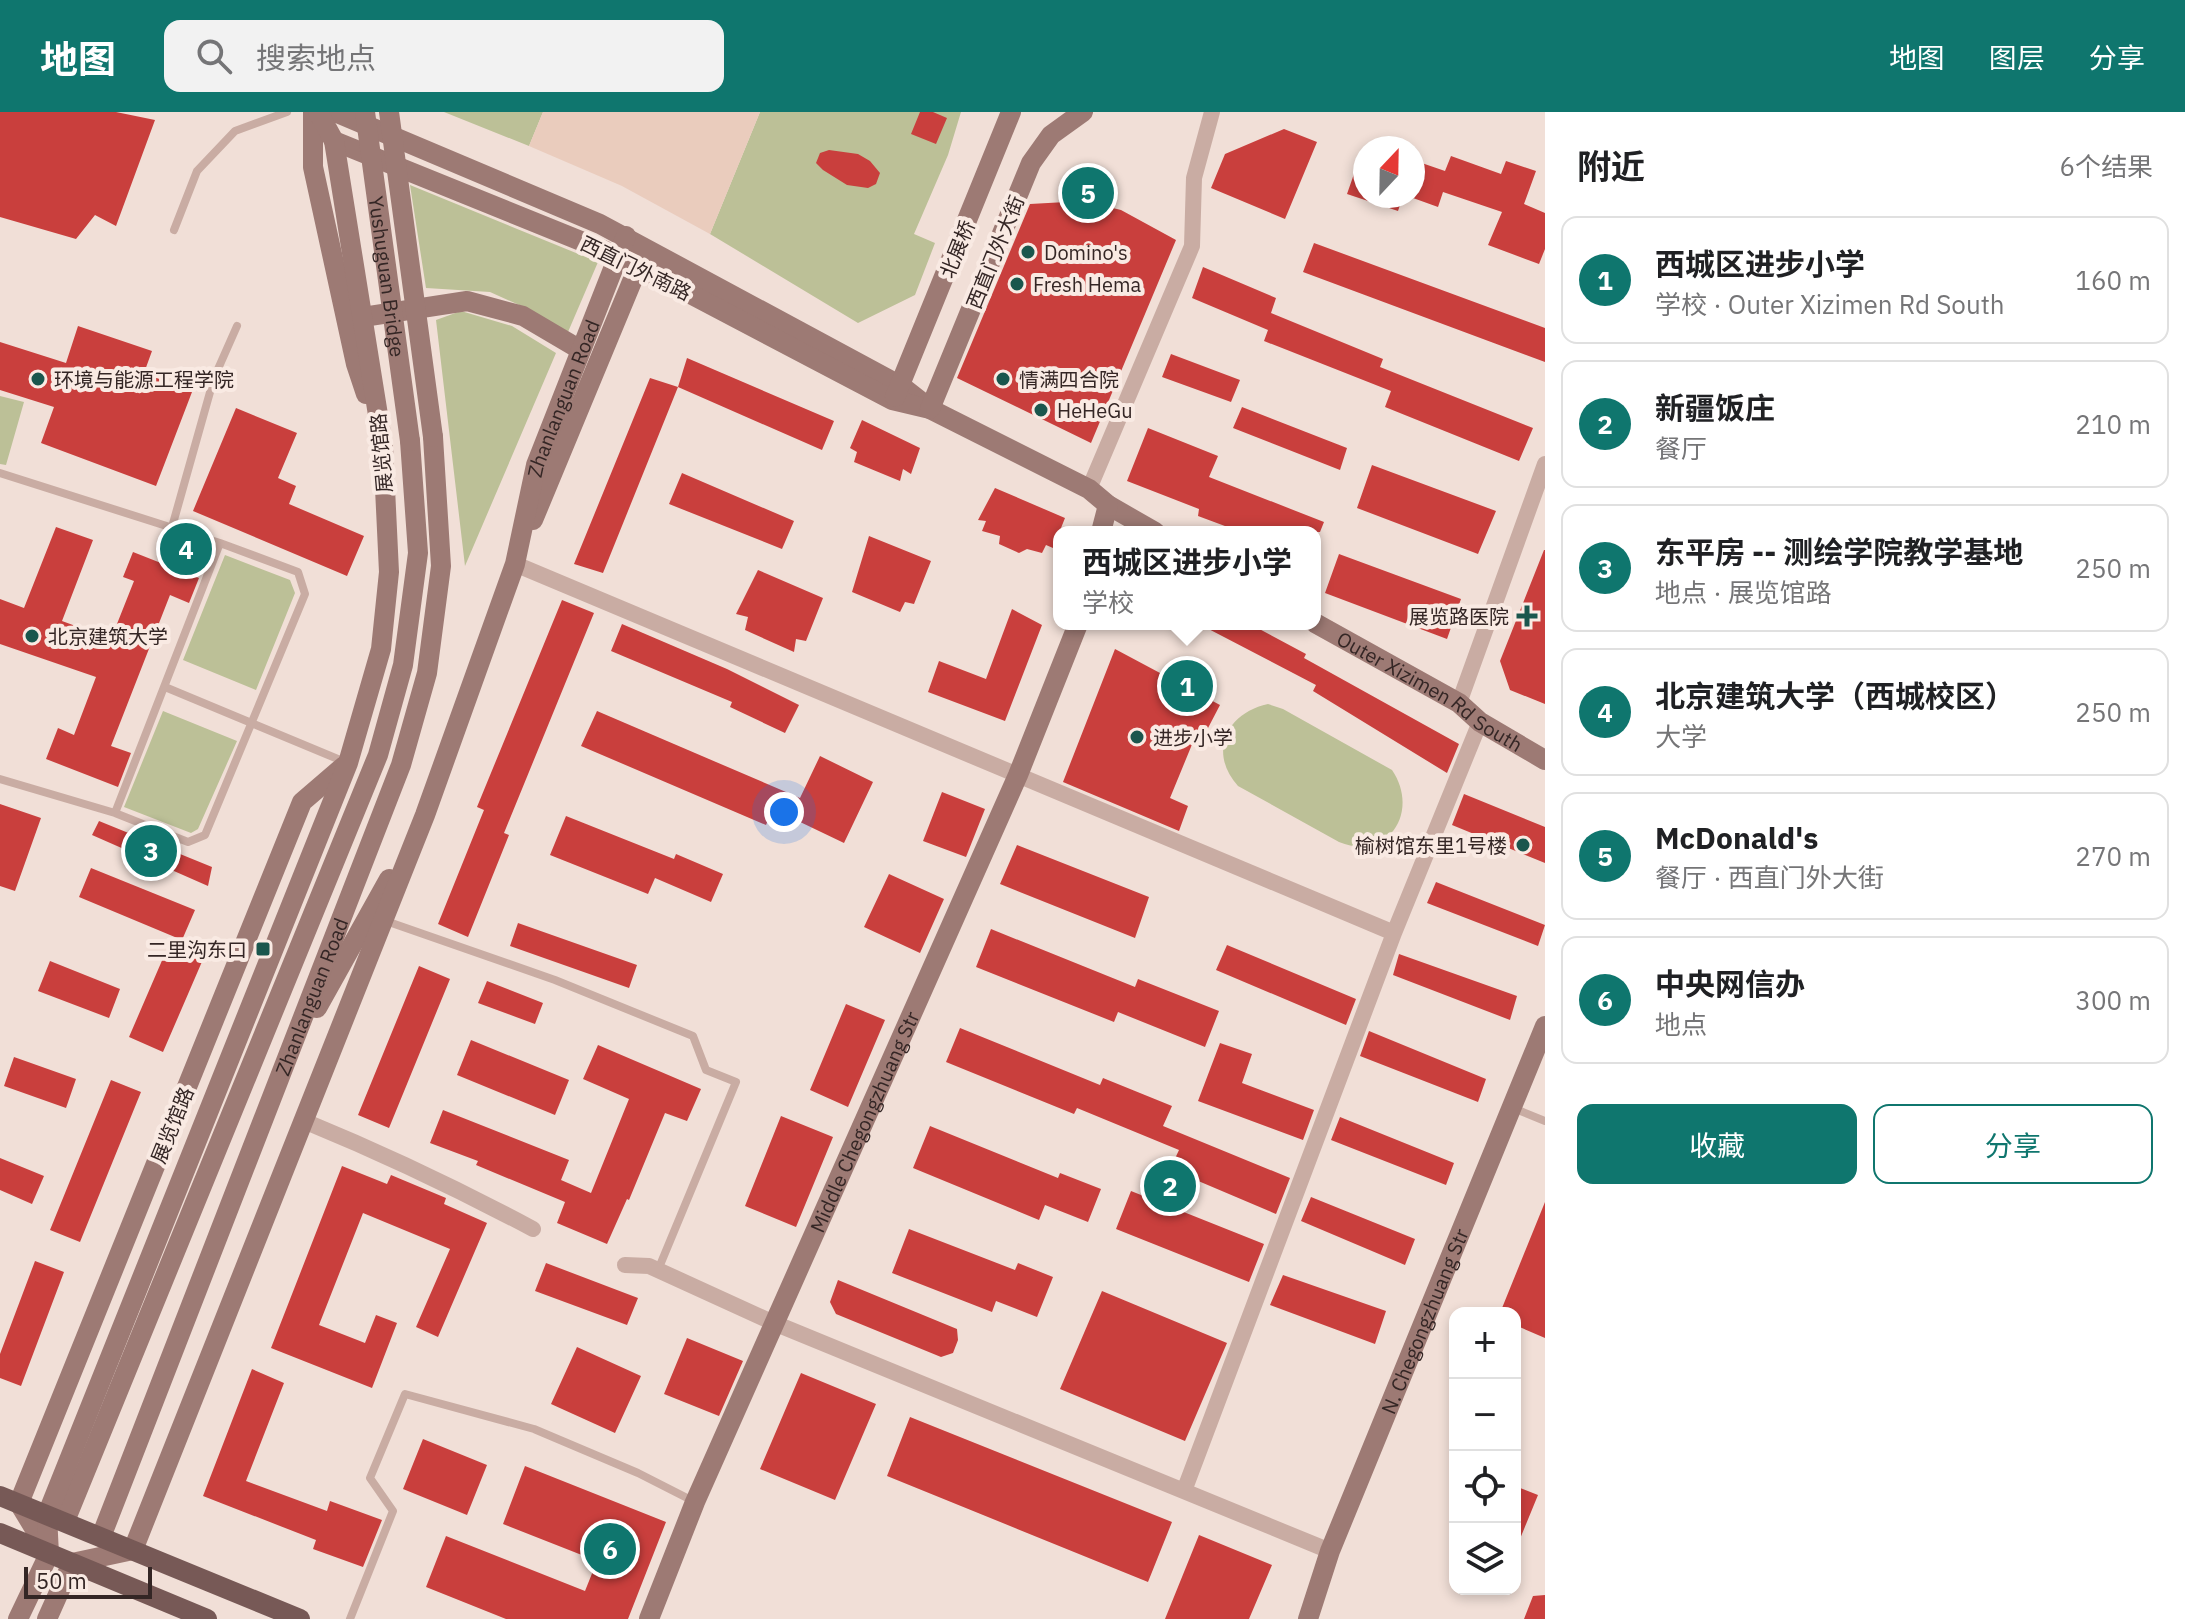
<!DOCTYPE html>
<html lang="zh">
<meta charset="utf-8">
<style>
body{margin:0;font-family:"IBM Plex Sans","Noto Sans SC",sans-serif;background:#f2f2f2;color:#202124}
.controls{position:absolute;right:24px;bottom:24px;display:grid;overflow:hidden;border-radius:16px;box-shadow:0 4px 12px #0003}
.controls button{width:72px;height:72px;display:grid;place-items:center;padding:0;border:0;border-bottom:2px solid #e0e0e0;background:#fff;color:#202124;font:40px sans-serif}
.compass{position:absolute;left:1353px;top:24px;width:72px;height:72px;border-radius:50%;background:#fff;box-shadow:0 4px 12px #0003;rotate:22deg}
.scale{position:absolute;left:24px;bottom:20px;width:128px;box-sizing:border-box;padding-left:8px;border:4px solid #342625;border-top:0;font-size:22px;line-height:28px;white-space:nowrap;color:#342625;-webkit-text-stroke:6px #f9eae3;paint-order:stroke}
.you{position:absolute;left:784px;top:700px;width:28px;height:28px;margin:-20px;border:6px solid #fff;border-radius:50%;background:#1a73e8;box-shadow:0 0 0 12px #1a73e833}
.badge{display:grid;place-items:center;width:52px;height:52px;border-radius:50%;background:#0f766e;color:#fff;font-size:26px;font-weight:700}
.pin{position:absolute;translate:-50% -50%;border:4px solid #fff;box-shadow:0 2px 8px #0006}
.popup{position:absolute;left:1053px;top:414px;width:268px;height:104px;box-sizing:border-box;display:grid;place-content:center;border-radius:16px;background:#fff;filter:drop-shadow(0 2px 6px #0005);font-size:26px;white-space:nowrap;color:#757577}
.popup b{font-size:30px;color:#202124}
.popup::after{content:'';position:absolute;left:50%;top:100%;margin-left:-16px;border:16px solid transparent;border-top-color:#fff}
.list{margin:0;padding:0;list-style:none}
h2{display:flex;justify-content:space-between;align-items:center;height:104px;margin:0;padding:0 32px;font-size:34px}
h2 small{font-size:26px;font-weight:400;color:#757577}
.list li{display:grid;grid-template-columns:52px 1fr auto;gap:24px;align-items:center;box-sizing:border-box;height:128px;margin:0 16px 16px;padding:0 16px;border:2px solid #e0e0e0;border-radius:16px}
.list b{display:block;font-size:30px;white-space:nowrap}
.list p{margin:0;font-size:26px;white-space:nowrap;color:#757577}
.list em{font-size:26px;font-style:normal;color:#757577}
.actions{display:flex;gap:16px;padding:24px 32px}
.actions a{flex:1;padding:18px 0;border:2px solid #0f766e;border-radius:16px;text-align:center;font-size:28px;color:#0f766e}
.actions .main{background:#0f766e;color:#fff}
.icon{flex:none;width:44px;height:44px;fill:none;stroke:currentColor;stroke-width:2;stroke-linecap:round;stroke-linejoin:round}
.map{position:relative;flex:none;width:1545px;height:1507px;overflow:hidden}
header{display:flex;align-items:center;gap:48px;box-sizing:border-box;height:112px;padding:0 40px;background:#0f766e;color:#fff}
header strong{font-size:38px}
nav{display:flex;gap:44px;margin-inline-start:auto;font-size:28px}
.search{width:560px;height:72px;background:#f2f2f2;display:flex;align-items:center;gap:20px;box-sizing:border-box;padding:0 28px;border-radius:16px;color:#757577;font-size:30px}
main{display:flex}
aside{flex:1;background:#fff}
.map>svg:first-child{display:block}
.green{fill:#bcc097}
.plaza{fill:#eaccbd}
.building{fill:#c93f3d}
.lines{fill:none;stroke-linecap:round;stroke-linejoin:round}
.lane{stroke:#c9aca3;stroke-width:8}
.street{stroke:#c9aca3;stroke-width:16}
.secondary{stroke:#9d7a74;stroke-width:20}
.primary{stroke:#775956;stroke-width:20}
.secondary-bridge{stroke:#9d7a74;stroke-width:20}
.poi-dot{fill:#1a564d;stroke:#f9eae3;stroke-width:3}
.labels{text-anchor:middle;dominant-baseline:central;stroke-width:8;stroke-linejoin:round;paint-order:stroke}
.street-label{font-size:20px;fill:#342625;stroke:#f9eae3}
.poi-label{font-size:20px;fill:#342625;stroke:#f9eae3;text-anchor:start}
</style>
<header>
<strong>地图</strong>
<div class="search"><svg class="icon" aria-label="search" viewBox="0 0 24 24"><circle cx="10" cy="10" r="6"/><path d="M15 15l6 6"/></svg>搜索地点</div>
<nav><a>地图</a><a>图层</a><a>分享</a></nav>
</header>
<main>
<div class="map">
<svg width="1545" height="1507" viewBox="0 0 1545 1507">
<rect width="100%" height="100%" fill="#f1dfd7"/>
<path class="green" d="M 444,0 L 543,0 L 529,34 Z
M 760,0 L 961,0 L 948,43 L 914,122 L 935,131 L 915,183 L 858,211 L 710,122 Z
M 410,73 L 598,150 L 568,220 L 526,196 L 490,180 L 426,176 Z
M 461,199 L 512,214 L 556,241 L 465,454 L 436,208 Z
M 0,284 L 24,290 L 6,353 L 0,352 Z
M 225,443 L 290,468 L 295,481 L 256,578 L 183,548 Z
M 1268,592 L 1283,597 L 1392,658 C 1420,699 1389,750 1339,730 L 1238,674 C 1208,641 1226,601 1268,592 Z
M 163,599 L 237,629 L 198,717 L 191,721 L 124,695 Z"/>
<path class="plaza" d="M 543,0 L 760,0 L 710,122 L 622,74 L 529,34 Z"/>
<path class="building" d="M 0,0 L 116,0 L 155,8 L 116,114 L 95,103 L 76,127 L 0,105 Z
M 920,0 L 933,0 L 947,6 L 936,32 L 911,22 Z
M 1284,17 L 1317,30 L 1285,107 L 1211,76 L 1225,42 Z
M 1363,36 L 1365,37 L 1365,84 L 1403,84 L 1398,99 L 1347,82 Z
M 829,38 L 858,42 L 870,49 L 880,61 L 876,72 L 868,76 L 847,73 L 823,58 L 816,51 L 820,41 Z
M 1451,44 L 1501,62 L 1506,49 L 1536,59 L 1524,92 L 1545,101 L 1545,137 L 1539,152 L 1488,133 L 1502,100 L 1443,80 L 1438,95 L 1413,86 L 1413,48 L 1445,59 Z
M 1084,89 L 1121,98 L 1176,128 L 1091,331 L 957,266 L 1030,92 Z
M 1314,131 L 1545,216 L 1545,250 L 1303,160 Z
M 1203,155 L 1276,186 L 1271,201 L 1383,247 L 1380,255 L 1533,316 L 1519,349 L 1385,295 L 1391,279 L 1264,229 L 1268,218 L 1192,186 Z
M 78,214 L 152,239 L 144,261 L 192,280 L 156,374 L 41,331 L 54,295 L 0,278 L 0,230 L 66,251 Z
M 1171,242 L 1240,268 L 1231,290 L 1162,265 Z
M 687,246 L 834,309 L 822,338 L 678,275 Z
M 650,266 L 678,275 L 603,461 L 574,452 Z
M 1242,295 L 1347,336 L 1340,358 L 1233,316 Z
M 236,296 L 297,321 L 278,366 L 296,374 L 289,392 L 364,424 L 347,464 L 193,399 Z
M 862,308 L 920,336 L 911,362 L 903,357 L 900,369 L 854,350 L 857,340 L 850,336 Z
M 1148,316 L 1218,344 L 1209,365 L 1324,410 L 1320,420 L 1241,420 L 1198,404 L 1199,397 L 1127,369 Z
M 1372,353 L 1496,399 L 1478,442 L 1357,396 Z
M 682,361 L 794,409 L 782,437 L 669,392 Z
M 995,376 L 1065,406 L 1053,436 L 1046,433 L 1042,441 L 1027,437 L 1019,441 L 999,432 L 1000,424 L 982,419 L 986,409 L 978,408 Z
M 56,415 L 93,428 L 62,509 L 111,527 L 134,469 L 123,465 L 133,440 L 199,466 L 189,491 L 170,483 L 111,634 L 131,641 L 118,675 L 46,647 L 58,616 L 74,623 L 96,565 L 0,532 L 0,487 L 24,496 Z
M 869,424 L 931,449 L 914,492 L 905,490 L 900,500 L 852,480 Z
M 1544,438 L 1545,438 L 1545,592 L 1510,578 L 1500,549 Z
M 1339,442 L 1461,487 L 1447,527 L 1325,481 Z
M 758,458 L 823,486 L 806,529 L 796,527 L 794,540 L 745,518 L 748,505 L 736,502 Z
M 562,488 L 594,501 L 504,721 L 509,723 L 468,825 L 438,812 L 484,698 L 477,695 Z
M 1012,497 L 1042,513 L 1005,609 L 928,580 L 939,549 L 986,567 Z
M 622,512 L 727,557 L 799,593 L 785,621 L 730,595 L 732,590 L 611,539 Z
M 1199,512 L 1250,512 L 1306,542 L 1304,546 L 1459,632 L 1447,661 L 1313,579 L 1316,573 Z
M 1115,537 L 1220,593 L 1208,616 L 1200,613 L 1170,686 L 1188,694 L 1179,719 L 1063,670 Z
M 597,599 L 800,686 L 820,644 L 873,670 L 844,731 L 773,697 L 766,713 L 581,634 Z
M 942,680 L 985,697 L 966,745 L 923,729 Z
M 1464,682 L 1545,715 L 1545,751 L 1452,713 Z
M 0,692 L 41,706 L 15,779 L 0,774 Z
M 566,704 L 674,747 L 676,742 L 723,762 L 711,790 L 655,766 L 648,782 L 550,743 Z
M 99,709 L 212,755 L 208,774 L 92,723 Z
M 1017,733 L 1149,785 L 1135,826 L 1000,772 Z
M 91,756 L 195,798 L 182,828 L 79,785 Z
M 889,762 L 944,787 L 920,841 L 864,815 Z
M 1436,770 L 1545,813 L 1538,834 L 1427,791 Z
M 518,811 L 637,853 L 629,876 L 510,834 Z
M 991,817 L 1135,875 L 1138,867 L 1219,899 L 1205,935 L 1118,900 L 1114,910 L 976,855 Z
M 170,830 L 204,845 L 163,940 L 129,925 Z
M 1227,833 L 1356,887 L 1346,913 L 1216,858 Z
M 1399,842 L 1517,884 L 1510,908 L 1393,863 Z
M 50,849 L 120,877 L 109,906 L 38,879 Z
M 419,854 L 450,867 L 389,1016 L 358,1003 Z
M 487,869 L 543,891 L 535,912 L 478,891 Z
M 846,892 L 885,908 L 848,995 L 810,978 Z
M 960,916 L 1100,973 L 1103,966 L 1172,994 L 1163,1014 L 1290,1066 L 1276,1102 L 1170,1057 L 1179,1038 L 1077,996 L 1074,1002 L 946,950 Z
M 1369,919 L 1486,967 L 1478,990 L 1360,944 Z
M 471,928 L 569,968 L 555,1003 L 457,963 Z
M 1220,931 L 1252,942 L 1242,971 L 1314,998 L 1303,1028 L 1198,989 Z
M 598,933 L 701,977 L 687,1009 L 665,1001 L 629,1088 L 627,1087 L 607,1132 L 557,1111 L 565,1090 L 476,1053 L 478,1049 L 430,1031 L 443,998 L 569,1048 L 561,1068 L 591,1081 L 629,987 L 583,967 Z
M 14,945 L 76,967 L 66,996 L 4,974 Z
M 111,968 L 141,980 L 80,1130 L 50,1118 Z
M 781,1004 L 833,1025 L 796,1115 L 745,1094 Z
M 1340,1005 L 1454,1051 L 1446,1073 L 1331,1028 Z
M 930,1014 L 1058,1066 L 1060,1061 L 1101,1077 L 1088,1110 L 1045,1093 L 1039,1108 L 913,1056 Z
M 0,1046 L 44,1064 L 32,1092 L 0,1078 Z
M 342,1054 L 387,1072 L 391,1063 L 446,1086 L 444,1092 L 487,1111 L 438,1225 L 416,1215 L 450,1137 L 363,1101 L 319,1213 L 365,1231 L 376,1203 L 397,1211 L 372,1276 L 271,1236 Z
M 1131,1079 L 1264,1132 L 1249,1170 L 1116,1117 Z
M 1311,1085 L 1415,1127 L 1405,1153 L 1301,1109 Z
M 1545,1090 L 1545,1226 L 1515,1213 L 1515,1201 L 1500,1201 Z
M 909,1117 L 1015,1158 L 1018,1151 L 1053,1165 L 1037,1205 L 996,1189 L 992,1200 L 892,1161 Z
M 35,1149 L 64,1160 L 21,1274 L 0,1266 L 0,1242 Z
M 546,1151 L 638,1186 L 627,1213 L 535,1179 Z
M 1283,1163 L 1386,1199 L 1375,1232 L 1270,1193 Z
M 838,1168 L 957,1217 L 958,1228 L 953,1241 L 941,1245 L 836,1202 L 830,1190 Z
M 1102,1179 L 1227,1231 L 1185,1329 L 1060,1277 Z
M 687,1226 L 743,1249 L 719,1304 L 664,1282 Z
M 577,1235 L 641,1264 L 615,1321 L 551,1292 Z
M 252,1257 L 284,1271 L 246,1369 L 327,1399 L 330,1389 L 382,1408 L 363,1455 L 313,1437 L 316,1428 L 203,1384 Z
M 801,1261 L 876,1292 L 835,1388 L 760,1357 Z
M 910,1305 L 1172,1410 L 1148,1470 L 887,1364 Z
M 423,1327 L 487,1353 L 467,1403 L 403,1377 Z
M 525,1354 L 666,1410 L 628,1507 L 506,1507 L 426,1475 L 446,1424 L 585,1479 L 597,1449 L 503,1412 Z
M 1515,1374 L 1538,1383 L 1515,1439 Z
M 1199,1423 L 1272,1453 L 1249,1507 L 1165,1507 Z
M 1545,1483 L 1545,1507 L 1524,1507 L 1533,1484 Z"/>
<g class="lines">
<path class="lane" d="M 174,118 L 197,59 L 235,19 L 287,0
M 0,361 L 220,431 L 298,460 L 305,482 L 205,723 L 188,730 L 115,701
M 172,415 L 214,266 L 237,214
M 165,575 L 345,650
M 0,667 L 115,701 L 220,431
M 383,808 L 555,868 L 693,924 L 706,958 L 736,970 L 658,1158
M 1513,996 L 1545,1009
M 350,1507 L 393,1399 L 370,1366 L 405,1282 L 534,1317 L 638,1361 L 695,1390"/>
<path class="street" d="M 1089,377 L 1192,134 L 1194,66 L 1212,0
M 515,452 L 1394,821
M 1459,591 L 1545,352
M 304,1009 C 382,1041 458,1077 533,1117
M 625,1153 L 649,1154 L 774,1211 L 1330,1439
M 1184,1379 L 1394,821 L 1480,610"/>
<g class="secondary">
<path d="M 313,0 L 313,55 L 356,252 L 366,282"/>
<path d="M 335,0 L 600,112 L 901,274 L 924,292"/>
<path d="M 334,29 L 618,144 L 892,288 L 930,297 L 1089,377 L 1108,393 L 1155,420"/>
<path d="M 363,205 L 467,189 L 523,204 L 579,237"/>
<path d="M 895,285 L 1011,0"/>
<path d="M 930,297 L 1031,51 L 1051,23 L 1083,0"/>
<path d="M 533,408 L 638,155"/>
<path d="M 1101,420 L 1108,393"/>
<path id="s1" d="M 1315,511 L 1459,591 L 1480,610 L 1545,648"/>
<path d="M 317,896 L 389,767"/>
<path d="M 65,1409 L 378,643 L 403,553 L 418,441 L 410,329"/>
<path id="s2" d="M 101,1425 L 401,653 L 427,561 L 441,454 L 433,325"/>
<path d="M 48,1439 L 19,1391 L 302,690 L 344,654"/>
<path d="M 18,1507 L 49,1442 L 47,1403 L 348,651 L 381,537 L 389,460 L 383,334 L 334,29 L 318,0"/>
<path id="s3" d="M 47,1507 L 72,1451 L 133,1438 L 425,703 L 515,452 L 536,353 L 626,124"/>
<path id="s4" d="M 649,1507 L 695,1390 L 1018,663 L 1078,512"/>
<path id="s5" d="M 1308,1507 L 1330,1439 L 1545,914"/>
</g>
<path class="primary" d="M 0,1384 L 300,1507
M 0,1421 L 207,1507"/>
<g class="secondary-bridge">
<path id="s6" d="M 365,0 L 410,329"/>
<path d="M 389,0 L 433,325"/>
</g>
</g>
<g class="poi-dot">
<circle cx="1028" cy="140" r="8"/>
<circle cx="1017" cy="172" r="8"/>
<circle cx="38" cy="267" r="8"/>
<circle cx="1003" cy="267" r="8"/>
<circle cx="1041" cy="298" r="8"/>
<path d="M1523 492h8v8h8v8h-8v8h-8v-8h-8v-8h8z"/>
<circle cx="32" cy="524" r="8"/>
<circle cx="1137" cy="625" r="8"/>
<circle cx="1523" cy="733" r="8"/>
<rect x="255" y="829" width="16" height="16" rx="4"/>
</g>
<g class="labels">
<g class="street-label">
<text transform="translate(957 137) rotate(-68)">北展桥</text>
<text transform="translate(995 140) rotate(-68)">西直门外大街</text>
<text transform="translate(636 156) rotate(26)">西直门外南路</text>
<text stroke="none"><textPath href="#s6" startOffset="166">Yushuguan Bridge</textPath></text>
<text stroke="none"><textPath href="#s3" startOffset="1354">Zhanlanguan Road</textPath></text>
<text transform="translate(381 341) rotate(-95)">展览馆路</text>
<text stroke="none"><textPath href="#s1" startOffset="134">Outer Xizimen Rd South</textPath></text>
<text stroke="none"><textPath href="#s2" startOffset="580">Zhanlanguan Road</textPath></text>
<text stroke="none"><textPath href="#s4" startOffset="542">Middle Chegongzhuang Str</textPath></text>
<text transform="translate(172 1013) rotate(-68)">展览馆路</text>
<text stroke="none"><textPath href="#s5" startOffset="320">N. Chegongzhuang Str</textPath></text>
</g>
<g class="poi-label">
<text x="1044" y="140">Domino's</text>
<text x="1033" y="172">Fresh Hema</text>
<text x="54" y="267">环境与能源工程学院</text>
<text x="1019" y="267">情满四合院</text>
<text x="1057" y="298">HeHeGu</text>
<text x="1509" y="504" text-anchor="end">展览路医院</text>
<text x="48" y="524">北京建筑大学</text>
<text x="1153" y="625">进步小学</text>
<text x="1507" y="733" text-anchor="end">榆树馆东里1号楼</text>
<text x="247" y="837" text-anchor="end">二里沟东口</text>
</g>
</g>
</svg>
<div class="controls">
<button>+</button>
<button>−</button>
<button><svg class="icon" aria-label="locate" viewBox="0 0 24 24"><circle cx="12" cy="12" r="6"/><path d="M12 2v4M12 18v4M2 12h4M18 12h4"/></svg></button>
<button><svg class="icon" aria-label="layers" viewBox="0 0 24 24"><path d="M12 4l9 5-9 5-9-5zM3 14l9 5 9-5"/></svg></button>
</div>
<svg class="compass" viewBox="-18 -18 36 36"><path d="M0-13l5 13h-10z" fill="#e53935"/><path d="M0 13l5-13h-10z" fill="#757577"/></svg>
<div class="scale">50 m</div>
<div class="you"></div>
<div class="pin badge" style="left:1187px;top:574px">1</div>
<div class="popup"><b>西城区进步小学</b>学校</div>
<div class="pin badge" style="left:1170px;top:1074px">2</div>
<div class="pin badge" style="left:151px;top:739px">3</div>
<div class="pin badge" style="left:186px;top:437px">4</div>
<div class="pin badge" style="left:1088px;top:81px">5</div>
<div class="pin badge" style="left:610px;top:1437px">6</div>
</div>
<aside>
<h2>附近<small>6个结果</small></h2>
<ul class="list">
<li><span class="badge">1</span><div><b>西城区进步小学</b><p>学校 · Outer Xizimen Rd South</p></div><em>160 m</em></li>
<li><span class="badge">2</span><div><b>新疆饭庄</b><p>餐厅</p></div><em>210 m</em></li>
<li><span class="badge">3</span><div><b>东平房 -- 测绘学院教学基地</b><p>地点 · 展览馆路</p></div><em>250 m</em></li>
<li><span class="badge">4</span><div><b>北京建筑大学（西城校区）</b><p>大学</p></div><em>250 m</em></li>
<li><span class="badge">5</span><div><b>McDonald's</b><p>餐厅 · 西直门外大街</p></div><em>270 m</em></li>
<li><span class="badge">6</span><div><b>中央网信办</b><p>地点</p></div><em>300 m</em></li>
</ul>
<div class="actions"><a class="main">收藏</a><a>分享</a></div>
</aside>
</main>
